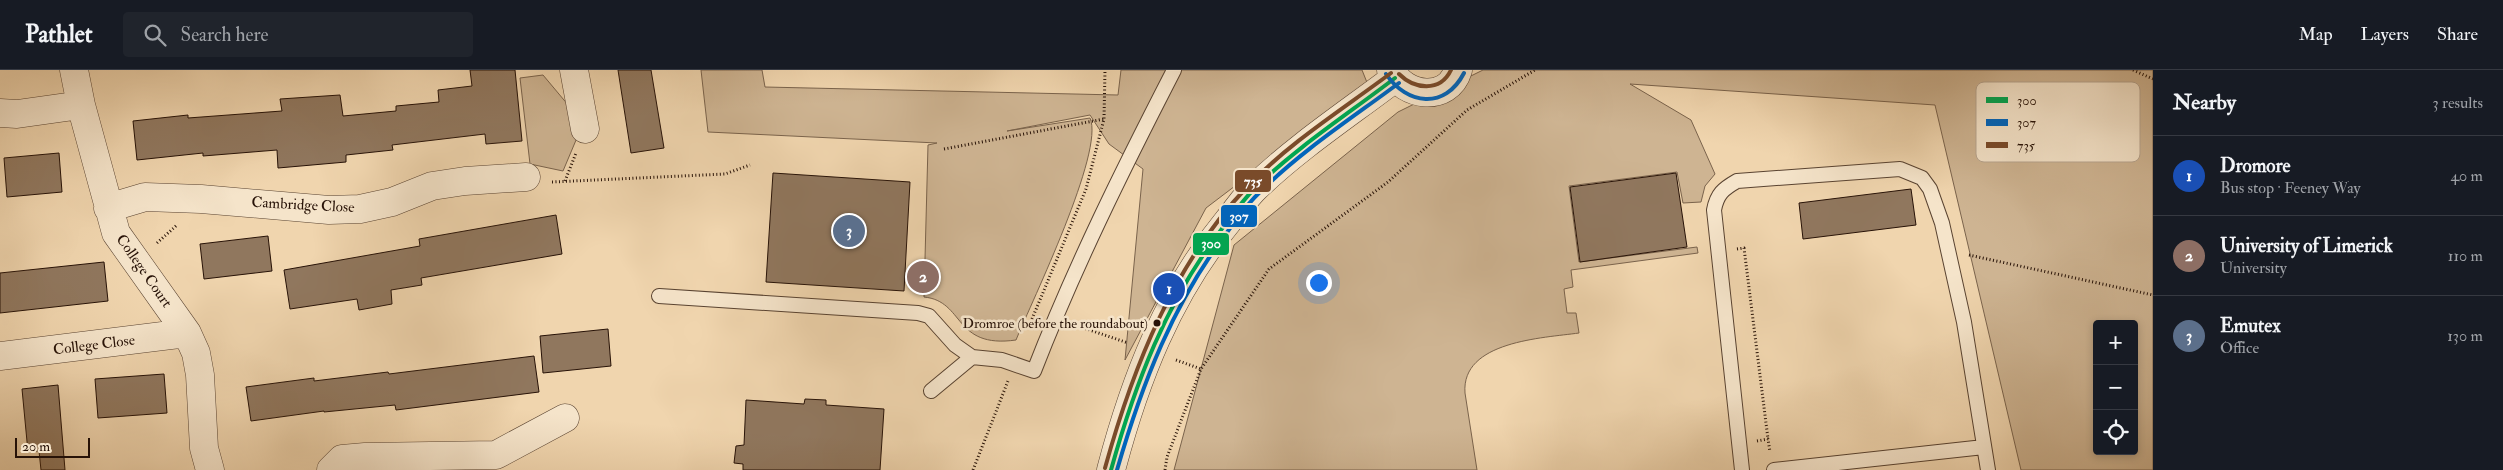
<!DOCTYPE html>
<meta charset="utf-8">
<style>
body{margin:0;font-family:"IM FELL Double Pica",serif;background:#20242c;color:#f1f3f6}
.controls{position:absolute;right:15px;bottom:15px;display:grid;overflow:hidden;border-radius:5px;box-shadow:0 2px 8px #0003}
.controls button{width:45px;height:45px;display:grid;place-items:center;padding:0;border:0;border-bottom:1px solid #363941;background:#171b24;color:#f1f3f6;font:25px sans-serif}
.scale{position:absolute;left:15px;bottom:12px;width:75px;box-sizing:border-box;padding-left:5px;border:2px solid #271207;border-top:0;font-size:14px;line-height:18px;white-space:nowrap;color:#271207;-webkit-text-stroke:4px #f5e4ca;paint-order:stroke}
.you{position:absolute;left:1318px;top:212px;width:18px;height:18px;margin:-12px;border:4px solid #fff;border-radius:50%;background:#1a73e8;box-shadow:0 0 0 8px #1a73e833}
.badge{display:grid;place-items:center;width:32px;height:32px;border-radius:50%;background:#d93025;color:#fff;font-size:16px;font-weight:700}
.pin{position:absolute;translate:-50% -50%;border:2px solid #fff;box-shadow:0 1px 5px #0006}
.list{margin:0;padding:0;list-style:none}
h2{display:flex;justify-content:space-between;align-items:center;height:65px;margin:0;padding:0 20px;font-size:21px}
h2 small{font-size:16px;font-weight:400;color:#9ea1a6}
.list li{display:grid;grid-template-columns:32px 1fr auto;gap:15px;align-items:center;box-sizing:border-box;height:80px;padding:0 20px;border-top:1px solid #363941}
.list b{display:block;font-size:19px;white-space:nowrap}
.list p{margin:0;font-size:16px;white-space:nowrap;color:#9ea1a6}
.list em{font-size:16px;font-style:normal;color:#9ea1a6}
.icon{flex:none;width:28px;height:28px;fill:none;stroke:currentColor;stroke-width:2;stroke-linecap:round;stroke-linejoin:round}
.map{position:relative;flex:none;width:2153px;height:400px;overflow:hidden}
header{display:flex;align-items:center;gap:30px;box-sizing:border-box;height:70px;padding:0 25px;background:#171b24;border-bottom:1px solid #363941}
header strong{font-size:24px}
nav{display:flex;gap:28px;margin-inline-start:auto;font-size:18px}
.search{width:350px;height:45px;background:#20242c;display:flex;align-items:center;gap:12px;box-sizing:border-box;padding:0 18px;border-radius:5px;color:#9ea1a6;font-size:19px}
main{display:flex}
aside{flex:1;background:#171b24}
.map>svg:first-child{display:block}
.green{fill:#ceb492;stroke:#7a634c;fill-rule:evenodd}
.building{fill:#90775e;stroke:#271207}
.lines{fill:none;stroke-linecap:round;stroke-linejoin:round}
.lane-casing{stroke:#594331;stroke-width:16}
.street-casing{stroke:#594331;stroke-width:29}
.path{stroke:#271207;stroke-width:3;stroke-dasharray:1 2.5;stroke-linecap:butt}
.lane{stroke:#f5e4ca;stroke-width:14}
.street{stroke:#f5e4ca;stroke-width:28}
.bus-1-casing{stroke:#f5e4ca;stroke-width:8}
.bus-2-casing{stroke:#f5e4ca;stroke-width:8}
.bus-3-casing{stroke:#f5e4ca;stroke-width:8}
.bus-1{stroke:#00a651;stroke-width:4}
.bus-2{stroke:#0065bd;stroke-width:4}
.bus-3{stroke:#7a4b2a;stroke-width:4}
.bus-dot{fill:#271207;stroke:#f5e4ca;stroke-width:2}
.labels{text-anchor:middle;dominant-baseline:central;stroke-width:5;stroke-linejoin:round;paint-order:stroke}
.bus-label{font-size:14px;fill:#271207;stroke:#f5e4ca;text-anchor:end}
.street-label{font-size:15px;fill:#271207;stroke:#f5e4ca}
.key{fill:#f5e4ca;stroke:#b7a590;stroke-width:1}
.key-label{font-size:14px;fill:#271207}
.line-badge{stroke:#f5e4ca;stroke-width:2}
.badge-label{font-size:14px;text-anchor:middle;font-weight:bold;fill:#fff}
</style>
<header>
<strong>Pathlet</strong>
<div class="search"><svg class="icon" aria-label="search" viewBox="0 0 24 24"><circle cx="10" cy="10" r="6"/><path d="M15 15l6 6"/></svg>Search here</div>
<nav><a>Map</a><a>Layers</a><a>Share</a></nav>
</header>
<main>
<div class="map">
<svg width="2153" height="400" viewBox="0 0 2153 400">
<rect width="100%" height="100%" fill="#f0d5ae"/>
<filter id="stains"><feTurbulence type="fractalNoise" baseFrequency=".004" numOctaves="4"/><feColorMatrix values="0 0 0 0 .2 0 0 0 0 .09 0 0 0 0 .02 0 0 0 .5 -.17"/></filter>
<radialGradient id="worn" r=".72"><stop offset=".6" stop-color="#630" stop-opacity="0"/><stop offset="1" stop-color="#630" stop-opacity=".3"/></radialGradient>
<path class="green" d="M 701,0 L 762,0 L 765,17 L 1118,25 L 1121,0 L 1362,0 L 1368,15 L 1206,138 L 1125,290 L 1143,99 L 1109,74 L 1090,45 L 1007,61 L 1090,48 C 1105,81 1032,231 1016,270 C 953,279 965,231 924,227 L 928,75 L 937,73 L 708,62 Z
M 1483,0 L 2153,0 L 2153,400 L 2021,400 L 1935,35 L 1630,14 L 1691,50 L 1715,104 L 1705,116 L 1701,132 L 1683,133 L 1677,102 L 1569,116 L 1579,192 L 1697,177 L 1698,183 L 1571,200 L 1573,217 L 1564,219 L 1567,243 L 1576,243 L 1579,263 C 1543,268 1461,271 1465,323 L 1477,400 L 1174,400 L 1234,175 L 1398,42 ZM 2097,254 L 2134,254 L 2134,381 L 2097,381 Z
M 543,5 L 569,36 L 579,63 L 563,101 L 530,94 L 520,8 Z"/>
<path class="building" d="M 470,0 L 515,0 L 522,71 L 486,74 L 485,64 L 392,75 L 393,80 L 346,85 L 346,92 L 278,98 L 277,80 L 203,86 L 203,83 L 137,90 L 133,51 L 188,45 L 188,48 L 282,41 L 280,29 L 340,25 L 343,46 L 396,41 L 396,36 L 439,32 L 438,20 L 472,16 Z
M 618,0 L 651,0 L 664,78 L 631,83 Z
M 59,83 L 62,122 L 7,127 L 4,88 Z
M 773,103 L 910,112 L 904,221 L 766,212 Z
M 1676,103 L 1687,177 L 1580,192 L 1570,117 Z
M 1911,119 L 1916,155 L 1803,169 L 1799,133 Z
M 556,145 L 562,184 L 421,208 L 422,215 L 391,220 L 392,234 L 359,240 L 357,229 L 290,239 L 284,200 L 420,176 L 419,169 Z
M 268,166 L 272,201 L 204,209 L 200,174 Z
M 104,192 L 108,231 L 0,243 L 0,203 Z
M 608,259 L 611,296 L 543,303 L 540,266 Z
M 534,286 L 539,322 L 396,340 L 395,335 L 324,342 L 324,341 L 251,351 L 246,317 L 314,308 L 314,311 L 388,302 L 389,304 Z
M 164,304 L 167,343 L 98,348 L 95,309 Z
M 58,315 L 65,400 L 41,400 L 39,381 L 28,382 L 22,319 Z
M 805,329 L 826,330 L 826,335 L 884,339 L 880,400 L 743,400 L 743,394 L 734,393 L 736,376 L 744,375 L 746,330 L 804,334 Z"/>
<g class="lines">
<defs>
<path id="lane" d="M 659,226 L 918,243 L 929,246 L 955,275 L 972,287 L 1002,290 L 1034,301 C 1074,198 1123,99 1174,0
M 931,321 L 972,287
M 1742,400 L 1714,140 C 1717,124 1723,119 1737,111 L 1900,99 L 1922,108 L 1930,119 L 1942,153 L 1964,252 L 1988,400
M 1774,400 L 1984,377"/>
<path id="street" d="M 74,0 L 81,35 L 116,163 L 187,263 L 196,283 L 200,305 L 204,378 L 210,400
M 574,0 L 585,59
M 1391,0 C 1404,27 1448,33 1458,0
M 0,43 L 17,44 L 81,35
M 108,138 L 145,127 L 201,129 L 329,140 L 360,139 L 392,132 L 432,116 L 465,111 L 526,107
M 0,286 L 187,263
M 331,400 L 342,389 L 365,387 L 496,385 L 565,348
M 1111,400 C 1135,309 1168,224 1228,151 C 1237,140 1246,126 1257,116 C 1299,76 1349,43 1395,8"/>
</defs>
<use href="#lane" class="lane-casing"/>
<use href="#street" class="street-casing"/>
<path class="path" d="M 2133,0 L 2153,9
M 944,79 L 1104,49
M 565,111 L 576,83
M 552,112 L 725,104 L 750,95
M 157,173 L 177,155
M 1737,179 L 1744,178 L 1768,369
M 1969,185 L 2153,225
M 1032,249 L 1086,119 L 1104,49 L 1105,0
M 1072,254 L 1128,273
M 1176,290 L 1201,299
M 1757,371 L 1768,369 L 1770,382
M 973,400 L 1008,311
M 1165,400 L 1167,387 L 1201,299 L 1269,199 L 1388,112 L 1467,40 L 1535,0"/>
<use href="#lane" class="lane"/>
<use href="#street" class="street"/>
<defs>
<path id="bus-1" d="M 1111,400 C 1135,314 1166,232 1221,160 C 1232,146 1242,131 1255,118 C 1297,77 1348,44 1395,8"/>
<path id="bus-2" d="M 1386,4 C 1407,35 1445,40 1464,3
M 1117,400 C 1142,314 1173,233 1228,161 C 1238,148 1247,134 1259,123 C 1301,81 1352,48 1399,13"/>
<path id="bus-3" d="M 1399,4 C 1414,19 1440,23 1451,0
M 1105,398 C 1133,297 1174,193 1248,116 C 1290,72 1343,39 1391,3"/>
</defs>
<use href="#bus-1" class="bus-1-casing"/>
<use href="#bus-2" class="bus-2-casing"/>
<use href="#bus-3" class="bus-3-casing"/>
<use href="#bus-1" class="bus-1"/>
<use href="#bus-2" class="bus-2"/>
<use href="#bus-3" class="bus-3"/>
</g>
<circle class="bus-dot" cx="1157" cy="253" r="4.5"/>
<g class="labels">
<g class="bus-label">
<text x="1148" y="253">Dromroe (before the roundabout)</text>
</g>
<g class="street-label">
<text transform="translate(303 135) rotate(3)">Cambridge Close</text>
<text transform="translate(144 201) rotate(55)">College Court</text>
<text transform="translate(94 275) rotate(-7)">College Close</text>
</g>
</g>
<rect x="1976" y="12" width="164" height="80" rx="8" class="key"/>
<rect x="1986" y="27" width="22" height="6" fill="#00a651"/>
<rect x="1986" y="49" width="22" height="7" fill="#0065bd"/>
<rect x="1986" y="72" width="22" height="6" fill="#7a4b2a"/>
<g class="key-label">
<text x="2017" y="35">300</text>
<text x="2017" y="57">307</text>
<text x="2017" y="80">735</text>
</g>
<g class="line-badge">
<rect x="1234" y="99" width="38" height="24" rx="5" fill="#7a4b2a"/>
<rect x="1220" y="134" width="38" height="24" rx="5" fill="#0065bd"/>
<rect x="1192" y="162" width="38" height="24" rx="5" fill="#00a651"/>
</g>
<g class="badge-label">
<text x="1253" y="116">735</text>
<text x="1239" y="151">307</text>
<text x="1211" y="178">300</text>
</g>
<rect width="100%" height="100%" filter="url(#stains)"/>
<rect width="100%" height="100%" fill="url(#worn)"/>
</svg>
<div class="controls">
<button>+</button>
<button>−</button>
<button><svg class="icon" aria-label="locate" viewBox="0 0 24 24"><circle cx="12" cy="12" r="6"/><path d="M12 2v4M12 18v4M2 12h4M18 12h4"/></svg></button>
</div>
<div class="scale">20 m</div>
<div class="you"></div>
<div class="pin badge" style="left:1169px;top:219px;background:#1a4fb4">1</div>
<div class="pin badge" style="left:923px;top:207px;background:#8d6e63">2</div>
<div class="pin badge" style="left:849px;top:161px;background:#5c6f8a">3</div>
</div>
<aside>
<h2>Nearby<small>3 results</small></h2>
<ul class="list">
<li><span class="badge" style="background:#1a4fb4">1</span><div><b>Dromore</b><p>Bus stop · Feeney Way</p></div><em>40 m</em></li>
<li><span class="badge" style="background:#8d6e63">2</span><div><b>University of Limerick</b><p>University</p></div><em>110 m</em></li>
<li><span class="badge" style="background:#5c6f8a">3</span><div><b>Emutex</b><p>Office</p></div><em>130 m</em></li>
</ul>
</aside>
</main>
